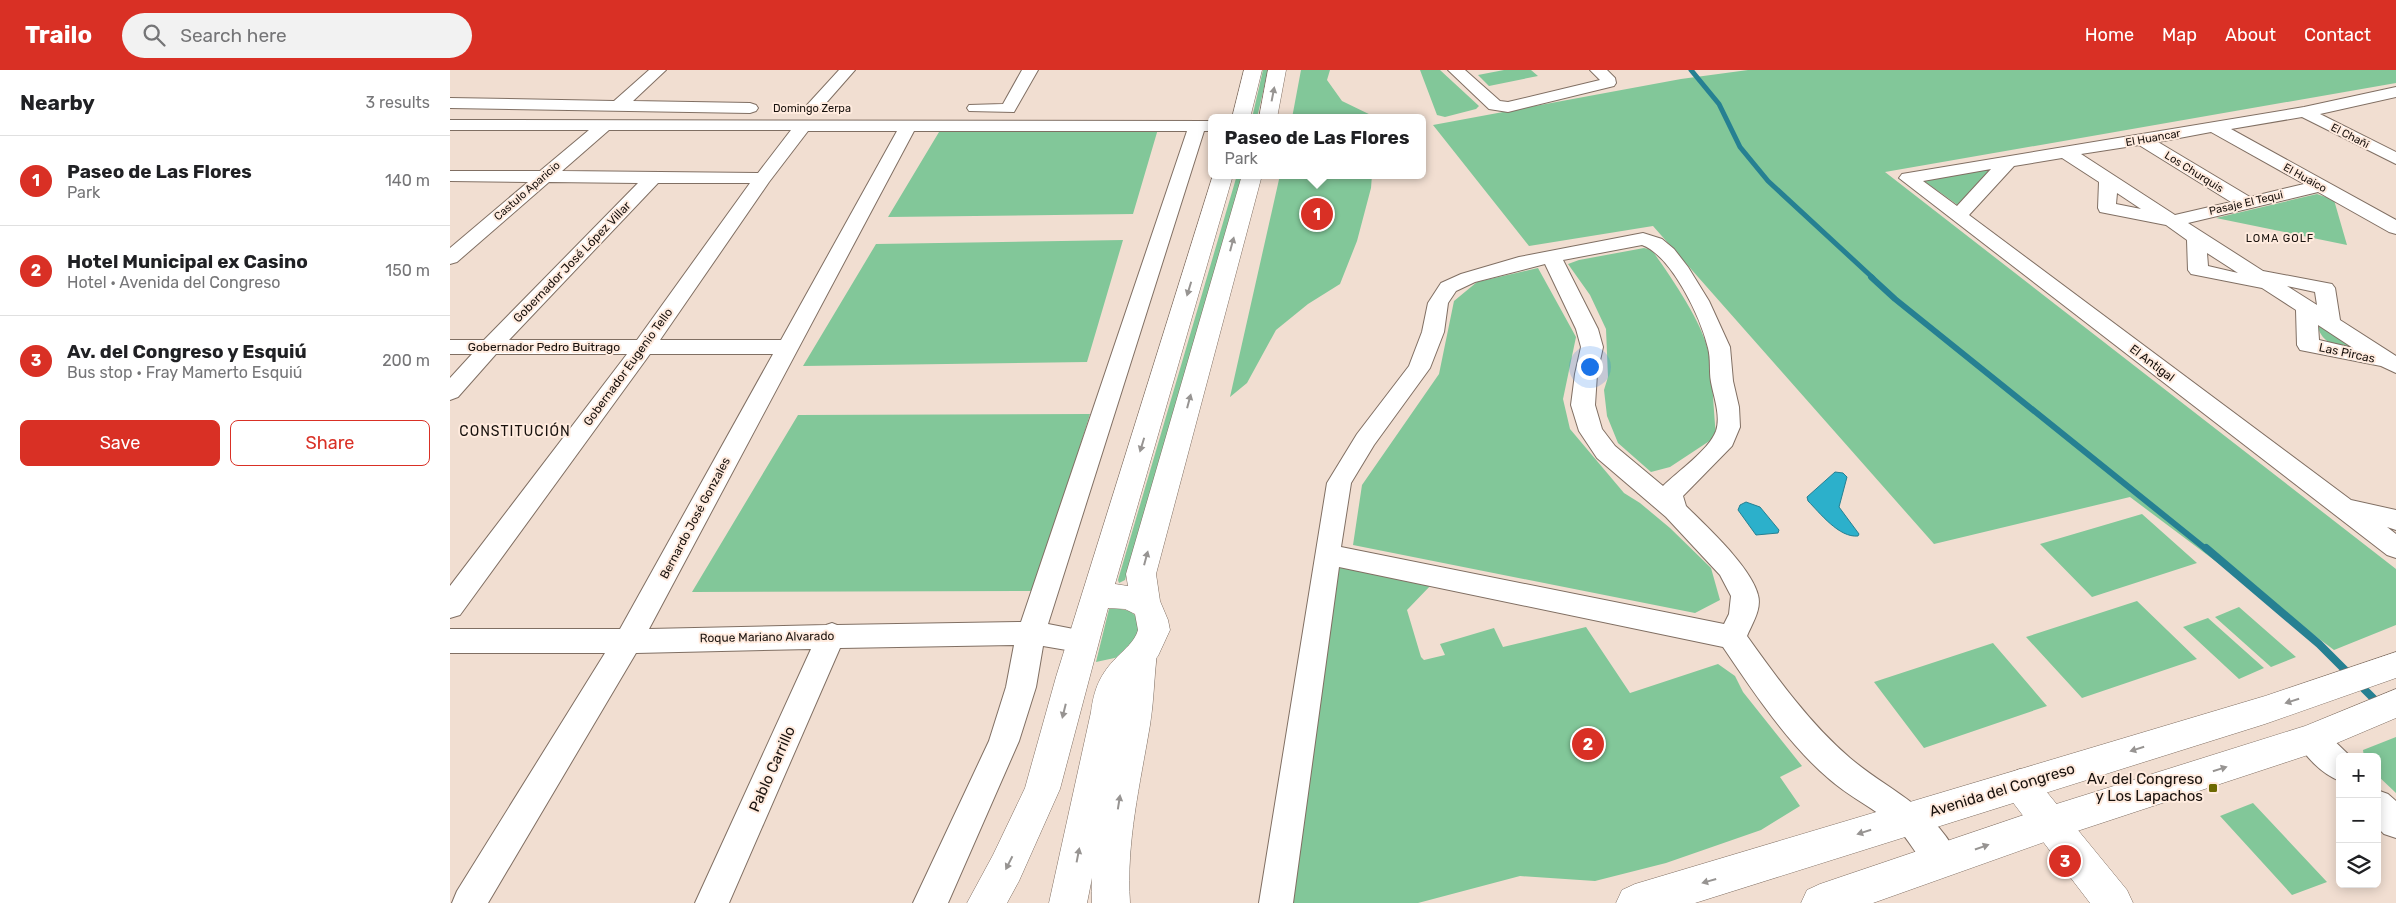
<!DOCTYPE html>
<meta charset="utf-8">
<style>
body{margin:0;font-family:Rubik,sans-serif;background:#f2f2f2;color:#202124}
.controls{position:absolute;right:15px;bottom:15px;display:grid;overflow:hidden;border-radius:8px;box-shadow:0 2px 12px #0003}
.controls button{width:45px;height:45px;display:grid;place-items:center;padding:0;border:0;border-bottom:1px solid #e0e0e0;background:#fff;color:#202124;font:25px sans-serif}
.you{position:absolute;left:1139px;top:296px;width:18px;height:18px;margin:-12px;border:4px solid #fff;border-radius:50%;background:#1a73e8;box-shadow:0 0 0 8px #1a73e833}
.badge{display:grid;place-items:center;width:32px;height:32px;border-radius:50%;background:#d93025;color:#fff;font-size:16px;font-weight:700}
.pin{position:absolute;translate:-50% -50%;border:2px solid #fff;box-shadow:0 1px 5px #0006}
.popup{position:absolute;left:758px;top:44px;width:218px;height:65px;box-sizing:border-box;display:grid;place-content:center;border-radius:8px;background:#fff;filter:drop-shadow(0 1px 4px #0005);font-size:16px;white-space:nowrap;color:#757577}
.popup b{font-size:19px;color:#202124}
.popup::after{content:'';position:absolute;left:50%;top:100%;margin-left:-10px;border:10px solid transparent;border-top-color:#fff}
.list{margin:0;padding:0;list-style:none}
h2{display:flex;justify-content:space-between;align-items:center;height:65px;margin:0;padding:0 20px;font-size:21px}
h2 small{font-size:16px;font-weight:400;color:#757577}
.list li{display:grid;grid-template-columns:32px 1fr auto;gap:15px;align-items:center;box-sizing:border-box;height:90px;padding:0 20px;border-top:1px solid #e0e0e0}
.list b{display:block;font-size:19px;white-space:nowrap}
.list p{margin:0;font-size:16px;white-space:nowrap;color:#757577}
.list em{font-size:16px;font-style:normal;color:#757577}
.actions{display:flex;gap:10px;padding:15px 20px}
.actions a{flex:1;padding:11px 0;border:1px solid #d93025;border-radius:8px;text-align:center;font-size:18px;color:#d93025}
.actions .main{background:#d93025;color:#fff}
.icon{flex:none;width:28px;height:28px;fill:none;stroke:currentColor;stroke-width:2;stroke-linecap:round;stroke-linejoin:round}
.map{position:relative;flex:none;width:1946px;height:833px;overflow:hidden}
header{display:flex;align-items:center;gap:30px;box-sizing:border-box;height:70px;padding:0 25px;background:#d93025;color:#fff}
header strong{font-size:24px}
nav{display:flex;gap:28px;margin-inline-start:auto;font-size:18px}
.search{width:350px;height:45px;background:#f2f2f2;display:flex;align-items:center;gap:12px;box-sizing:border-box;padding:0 18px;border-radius:28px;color:#757577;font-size:19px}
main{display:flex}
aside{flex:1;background:#fff}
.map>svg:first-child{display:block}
.green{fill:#82c799}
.water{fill:#2cb0cb;stroke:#268092}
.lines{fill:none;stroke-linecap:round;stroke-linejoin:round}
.stream-far2{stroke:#268092;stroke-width:5}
.stream-far1{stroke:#268092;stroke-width:6}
.stream{stroke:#268092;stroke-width:8}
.street-casing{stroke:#806f63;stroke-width:2}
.secondary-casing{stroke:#806f63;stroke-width:1}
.primary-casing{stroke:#806f63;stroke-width:1}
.street{fill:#fff;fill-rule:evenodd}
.secondary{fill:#fff;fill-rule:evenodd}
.primary{fill:#fff;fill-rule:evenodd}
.oneway{fill:#979492}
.poi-dot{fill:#6d6901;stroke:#ffebde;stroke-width:2}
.labels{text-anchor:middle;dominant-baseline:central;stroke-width:4;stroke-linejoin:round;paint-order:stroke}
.far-street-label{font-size:11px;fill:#18110d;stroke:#ffebde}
.far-neighbourhood-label{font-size:11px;letter-spacing:1px;fill:#18110d;stroke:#ffebde}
.street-label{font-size:12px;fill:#18110d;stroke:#ffebde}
.neighbourhood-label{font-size:14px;letter-spacing:1px;fill:#18110d;stroke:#ffebde}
.near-street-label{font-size:15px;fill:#18110d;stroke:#ffebde}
.near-poi-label{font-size:15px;fill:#18110d;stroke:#ffebde;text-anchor:end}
</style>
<header>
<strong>Trailo</strong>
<div class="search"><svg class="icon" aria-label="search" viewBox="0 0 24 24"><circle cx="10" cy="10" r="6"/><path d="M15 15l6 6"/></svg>Search here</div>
<nav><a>Home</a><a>Map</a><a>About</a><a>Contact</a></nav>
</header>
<main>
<aside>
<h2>Nearby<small>3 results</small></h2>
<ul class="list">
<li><span class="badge">1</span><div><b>Paseo de Las Flores</b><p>Park</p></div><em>140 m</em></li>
<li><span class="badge">2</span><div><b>Hotel Municipal ex Casino</b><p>Hotel · Avenida del Congreso</p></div><em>150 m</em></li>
<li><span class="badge">3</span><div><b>Av. del Congreso y Esquiú</b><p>Bus stop · Fray Mamerto Esquiú</p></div><em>200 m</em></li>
</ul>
<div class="actions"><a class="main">Save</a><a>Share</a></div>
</aside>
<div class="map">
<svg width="1946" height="833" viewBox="0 0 1946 833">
<rect width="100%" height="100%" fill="#f1ded1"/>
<path class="green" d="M 813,0 L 818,0 L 807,48 L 802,48 Z
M 851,0 L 880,0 L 877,10 L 892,31 L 927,48 L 842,48 Z
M 970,0 L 990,0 L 1029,36 L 1026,39 L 995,47 L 987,45 Z
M 1054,0 L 1081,0 L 1088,6 L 1039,16 L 1028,5 Z
M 1298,0 L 1946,0 L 1946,13 L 1435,102 L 1946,499 L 1946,555 L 1884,580 L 1680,427 L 1484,474 L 1203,156 L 1079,176 L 983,55 L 1231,9 Z
M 708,59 L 683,144 L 438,147 L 489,62 Z
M 1538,99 L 1542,101 L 1509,136 L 1474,111 Z
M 787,105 L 792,105 L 789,120 L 690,460 L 675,510 L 669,513 L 668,510 Z
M 830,105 L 922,105 L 921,118 L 907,171 L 890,214 L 858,234 L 826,260 L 797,313 L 780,327 Z
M 1867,124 L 1884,130 L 1897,175 L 1766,148 Z
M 673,170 L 637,292 L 353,296 L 426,174 Z
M 1194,178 L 1202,180 C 1220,206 1252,251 1258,281 C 1263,308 1263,337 1266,365 L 1264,368 L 1220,397 L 1201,402 L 1168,373 L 1157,346 L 1154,320 L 1158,307 L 1156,259 L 1140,225 L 1118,194 L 1129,190 Z
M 1088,198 L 1126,267 L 1113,329 L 1120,359 L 1174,423 L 1190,433 L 1220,458 L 1261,498 L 1270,530 L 1245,543 L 903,475 L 912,415 L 989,304 L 1004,231 L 1027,212 Z
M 1868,257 L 1873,257 L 1902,278 C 1887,277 1872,273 1868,257 Z
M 640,344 L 585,521 L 242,522 L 348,345 Z
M 1692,444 L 1747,493 L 1642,527 L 1590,474 Z
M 889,494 L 982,514 L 957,540 L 971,587 L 974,590 L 995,585 L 990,574 L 1044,558 L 1053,577 L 1136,557 L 1180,623 L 1268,594 L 1285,606 L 1293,622 L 1352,696 L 1330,707 L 1350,736 L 1311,760 L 1216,793 L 1145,811 L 1070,806 L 968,833 L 840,833 Z
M 1687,531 L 1747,589 L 1632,628 L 1576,567 Z
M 1789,537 L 1846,587 L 1821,597 L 1765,547 Z
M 666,538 L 680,541 L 689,549 L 688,570 L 669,587 L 646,592 L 659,539 Z
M 1758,548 L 1814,598 L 1789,609 L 1733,557 Z
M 1543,573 L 1597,636 L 1474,678 L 1424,612 Z
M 1946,667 L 1946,723 L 1927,705 L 1927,687 L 1914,687 L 1913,680 Z
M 1803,733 L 1877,812 L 1842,825 L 1770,746 Z"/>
<path class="water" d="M 1385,402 L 1393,403 L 1397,407 L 1389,437 L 1409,464 L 1408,466 C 1389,468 1370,443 1358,431 L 1357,427 Z
M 1296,432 L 1310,437 L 1329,460 L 1328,463 L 1306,465 L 1288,440 L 1290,435 Z"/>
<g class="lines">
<path class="stream-far2" d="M 1241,0 L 1269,34 L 1290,77 L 1318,111 L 1423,208"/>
<path class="stream-far1" d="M 1421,207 L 1445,229 L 1757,480"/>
<path class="stream" d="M 1756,478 L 1869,574 L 1900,605
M 1907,612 L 1930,635"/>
<defs>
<path id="street" d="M 199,0 L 216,0 L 183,31 L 300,33 L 306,35 L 308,38 L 306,41 L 300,43 L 0,38 L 0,28 L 164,31 Z
M 389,0 L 405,0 L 369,41 L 357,41 L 355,38 L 357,35 Z
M 572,0 L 588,0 L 564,42 L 519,41 L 517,38 L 519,35 L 553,34 Z
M 998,0 L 1015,0 L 1050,31 L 1058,32 L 1150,10 L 1140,0 L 1157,0 L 1165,8 L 1166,13 L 1164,16 L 1058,42 L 1039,39 Z
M 1946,17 L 1946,27 L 1870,44 L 1946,82 L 1946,94 L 1852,47 L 1781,59 L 1946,150 L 1946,164 L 1939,162 L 1868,122 L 1738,153 L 1813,201 L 1882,214 L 1885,218 L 1890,250 L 1946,286 L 1946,303 L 1931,296 L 1850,280 L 1847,275 L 1846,240 L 1812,218 L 1741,204 L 1738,200 L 1737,170 L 1716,155 L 1650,142 L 1648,138 L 1649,112 L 1612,88 L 1564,96 L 1519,145 L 1901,430 L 1946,440 L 1946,460 L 1937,457 L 1946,464 L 1946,488 L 1937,485 L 1449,108 L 1452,104 L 1854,37 ZM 1761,62 L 1854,114 L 1800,127 L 1708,72 ZM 1689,75 L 1781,132 L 1725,145 L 1631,84 ZM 1541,99 L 1507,136 L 1473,111 ZM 1667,123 L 1691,139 L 1666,134 ZM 1757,183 L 1788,203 L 1758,196 ZM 1837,216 L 1865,222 L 1867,235 ZM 1868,255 L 1903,278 L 1869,270 Z
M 0,50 L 762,51 L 762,61 L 754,61 L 598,554 L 644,563 L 648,571 L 644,579 L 634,583 L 593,576 L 586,617 L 569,671 L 498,833 L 463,833 L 539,671 L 556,617 L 564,575 L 390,578 L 279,833 L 245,833 L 361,579 L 186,583 L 38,833 L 2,833 L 7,821 L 155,583 L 0,583 L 0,559 L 170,559 L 323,284 L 200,284 L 10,545 L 0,548 L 0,516 L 177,284 L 46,284 L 8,327 L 0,330 L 0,308 L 22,284 L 0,284 L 0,270 L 34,270 L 188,113 L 99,112 L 7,192 L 0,194 L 0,178 L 78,112 L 0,111 L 0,101 L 90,101 L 139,60 L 0,60 ZM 159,60 L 341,60 L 308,103 L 112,101 ZM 358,61 L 447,61 L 331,270 L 210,270 L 319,112 ZM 464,61 L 737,61 L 571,552 L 387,555 L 382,553 L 376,555 L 199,559 ZM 208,113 L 300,113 L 187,270 L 59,270 Z
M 1193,163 L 1212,169 L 1224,179 L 1238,197 L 1259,231 L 1280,277 L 1283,311 L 1289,337 L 1290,357 L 1282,376 L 1233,426 L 1236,436 C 1257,457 1301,497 1308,525 C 1312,539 1302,554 1297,566 C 1327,608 1360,654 1400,688 C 1440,722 1487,738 1510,791 L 1505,802 L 1493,807 C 1470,798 1464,774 1447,758 C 1426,739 1399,727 1378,708 C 1338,674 1302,620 1273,577 L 889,497 L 843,833 L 809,833 L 877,413 L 907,364 L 959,296 L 972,262 L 978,233 L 991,213 L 1011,204 L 1069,187 ZM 1192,175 C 1222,186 1251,248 1258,278 C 1261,289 1259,301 1261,312 C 1264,328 1271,346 1266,361 C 1259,380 1227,402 1213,416 L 1165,376 L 1152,359 L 1145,335 L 1147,304 L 1153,277 L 1148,259 L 1113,190 ZM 1095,194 L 1126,259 L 1131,277 L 1125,304 L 1121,335 L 1129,361 L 1147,388 L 1216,447 L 1270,505 L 1281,526 L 1279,544 L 1274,554 L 891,477 L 901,413 L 924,375 L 980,298 L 994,262 L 998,233 L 1006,221 L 1025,212 Z
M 1861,655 L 1872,659 L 1901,687 L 1890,687 L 1890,711 C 1872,704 1854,686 1846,669 L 1850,659 Z
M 1927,720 L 1938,724 L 1946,731 L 1946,768 L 1934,764 L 1927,757 Z"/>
<path id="secondary" d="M 794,0 L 812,0 L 800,48 L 782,48 Z
M 818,0 L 836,0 L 827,48 L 809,48 Z
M 763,105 L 783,105 L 665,514 L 678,516 L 676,504 L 792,105 L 812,105 L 706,504 L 710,531 L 718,550 L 720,560 L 708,586 L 676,622 L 675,642 L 637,833 L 599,833 L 641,642 C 644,619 650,604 667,587 C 675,579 685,571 688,560 L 685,544 L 675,539 L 658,538 L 610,719 L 569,811 L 557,833 L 517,833 L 543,785 L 575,718 L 606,607 Z
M 1570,699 L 1582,704 L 1677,820 L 1683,833 L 1640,833 L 1558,726 L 1553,715 L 1558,704 Z"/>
<path id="primary" d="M 691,570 L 702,574 L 707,583 C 704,607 704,631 700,655 C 690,715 676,772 680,833 L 642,833 C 639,772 655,715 666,655 C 671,631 672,607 675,583 L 680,574 Z
M 1946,582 L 1946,608 L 1815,654 L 1245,833 L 1166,833 L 1172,820 L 1185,814 L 1815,626 Z
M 1946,619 L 1946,648 L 1861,684 L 1600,770 L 1423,833 L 1351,833 L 1357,820 L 1370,814 L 1600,736 L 1855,656 Z"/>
</defs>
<use href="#street" class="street-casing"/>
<use href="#secondary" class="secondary-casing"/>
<use href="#primary" class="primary-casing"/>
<use href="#street" class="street"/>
<use href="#secondary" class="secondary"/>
<use href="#primary" class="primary"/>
</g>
<defs><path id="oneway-solid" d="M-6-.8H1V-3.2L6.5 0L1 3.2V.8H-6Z" transform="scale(1.25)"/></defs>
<g class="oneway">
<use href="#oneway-solid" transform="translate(823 24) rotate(-79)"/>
<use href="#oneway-solid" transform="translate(782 174) rotate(-75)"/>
<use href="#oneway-solid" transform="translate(739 219) rotate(107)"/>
<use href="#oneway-solid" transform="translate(739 331) rotate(-75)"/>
<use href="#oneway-solid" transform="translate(692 375) rotate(107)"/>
<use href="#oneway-solid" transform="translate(696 488) rotate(-75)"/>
<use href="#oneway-solid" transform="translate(1842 631) rotate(162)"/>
<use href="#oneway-solid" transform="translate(614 641) rotate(104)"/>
<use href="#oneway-solid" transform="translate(1687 679) rotate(163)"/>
<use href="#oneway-solid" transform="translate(1770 699) rotate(-18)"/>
<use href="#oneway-solid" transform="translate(669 732) rotate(-81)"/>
<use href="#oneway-solid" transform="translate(1414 762) rotate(163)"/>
<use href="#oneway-solid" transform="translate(1532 777) rotate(-19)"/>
<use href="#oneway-solid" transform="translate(628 785) rotate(-79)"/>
<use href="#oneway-solid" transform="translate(559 793) rotate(117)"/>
<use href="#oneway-solid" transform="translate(1259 811) rotate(164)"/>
</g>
<rect class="poi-dot" x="1758" y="713" width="10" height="10" rx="2.5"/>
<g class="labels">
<g class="far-street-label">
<text x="362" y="38">Domingo Zerpa</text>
<text transform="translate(1900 66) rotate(27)">El Chañi</text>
<text transform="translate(1703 68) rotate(-10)">El Huancar</text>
<text transform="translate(1744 102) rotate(32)">Los Churquis</text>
<text transform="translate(1855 108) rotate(29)">El Huaico</text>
<text transform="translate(77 121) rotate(-41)">Castulo Aparicio</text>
<text transform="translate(1796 133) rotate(-13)">Pasaje El Tequi</text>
</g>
<g class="far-neighbourhood-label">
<text x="1830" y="168">LOMA GOLF</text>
</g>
<g class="street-label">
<text transform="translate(122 192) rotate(-46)">Gobernador José López Villar</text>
<text x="94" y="277">Gobernador Pedro Buitrago</text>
<text transform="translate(1897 283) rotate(12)">Las Pircas</text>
<text transform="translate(1702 293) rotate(37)">El Antigal</text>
<text transform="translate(178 297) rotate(-54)">Gobernador Eugenio Tello</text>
<text transform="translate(245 448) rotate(-62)">Bernardo José Gonzales</text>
<text transform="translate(317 567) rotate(-1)">Roque Mariano Alvarado</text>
</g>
<g class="neighbourhood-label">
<text x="65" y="361">CONSTITUCIÓN</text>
</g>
<g class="near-street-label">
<text transform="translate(322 699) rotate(-66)">Pablo Carrillo</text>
<text transform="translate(1552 720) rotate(-17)">Avenida del Congreso</text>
</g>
<g class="near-poi-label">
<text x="1753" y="709">Av. del Congreso<tspan x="1753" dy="17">y Los Lapachos</tspan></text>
</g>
</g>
</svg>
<div class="controls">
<button>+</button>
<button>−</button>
<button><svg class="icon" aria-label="layers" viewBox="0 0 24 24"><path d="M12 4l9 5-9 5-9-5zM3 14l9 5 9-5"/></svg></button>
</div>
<div class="you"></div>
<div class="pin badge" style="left:867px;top:144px">1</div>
<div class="popup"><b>Paseo de Las Flores</b>Park</div>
<div class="pin badge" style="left:1138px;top:674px">2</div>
<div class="pin badge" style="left:1615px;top:791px">3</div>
</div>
</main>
